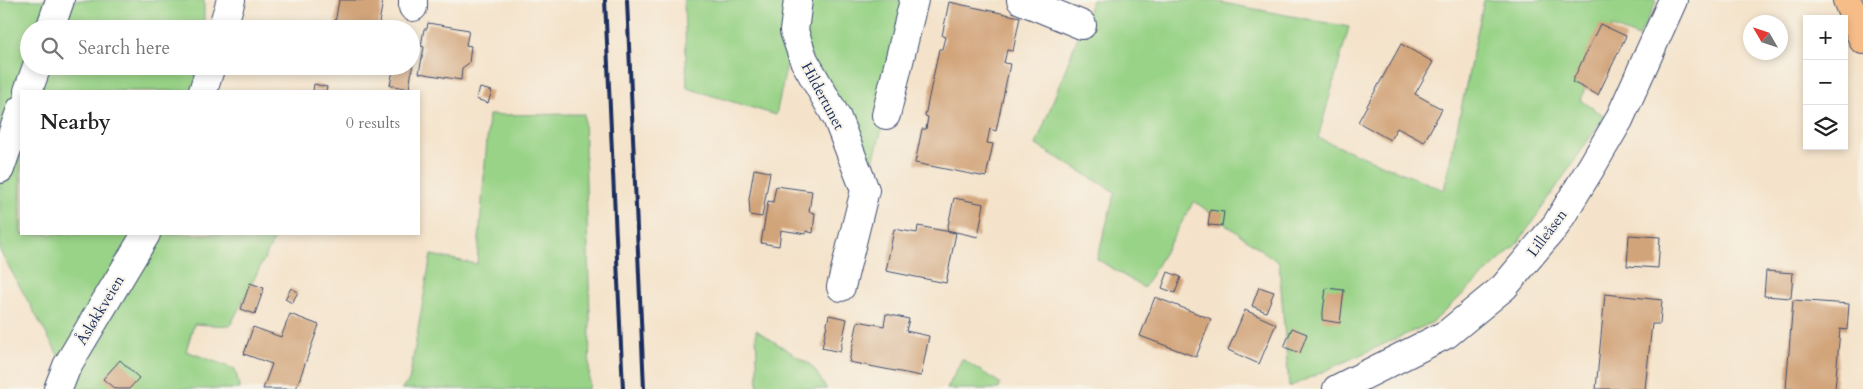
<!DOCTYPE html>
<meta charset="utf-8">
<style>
body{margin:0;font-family:Cardo,serif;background:#f6f6f6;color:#222}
.controls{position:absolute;right:15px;top:15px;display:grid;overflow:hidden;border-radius:0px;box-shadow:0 2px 8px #0003}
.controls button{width:45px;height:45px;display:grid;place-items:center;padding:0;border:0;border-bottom:1px solid #e0e0e0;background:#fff;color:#222;font:25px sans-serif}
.compass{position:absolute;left:1743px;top:15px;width:45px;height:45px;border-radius:50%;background:#fff;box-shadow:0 2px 8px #0003;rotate:309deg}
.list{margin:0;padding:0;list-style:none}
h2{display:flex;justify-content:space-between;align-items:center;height:65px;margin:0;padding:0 20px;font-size:21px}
h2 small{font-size:16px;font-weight:400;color:#767676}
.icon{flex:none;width:28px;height:28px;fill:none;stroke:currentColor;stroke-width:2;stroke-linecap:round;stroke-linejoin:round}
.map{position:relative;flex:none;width:1863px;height:389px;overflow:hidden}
.search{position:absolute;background:#fff;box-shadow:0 2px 8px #0003;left:20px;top:20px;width:400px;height:55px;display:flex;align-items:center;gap:12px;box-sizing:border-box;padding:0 18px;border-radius:28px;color:#767676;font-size:19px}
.panel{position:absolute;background:#fff;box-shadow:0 2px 8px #0003;left:20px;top:90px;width:400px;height:145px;border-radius:0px}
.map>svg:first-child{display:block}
.green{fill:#99d387;stroke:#5a8172}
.building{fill:#d2a47a}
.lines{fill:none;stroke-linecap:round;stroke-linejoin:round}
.minor-casing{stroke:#3c4a6e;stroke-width:30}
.major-casing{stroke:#3c4a6e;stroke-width:30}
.minor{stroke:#fff;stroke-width:28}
.major{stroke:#f7bd88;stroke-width:28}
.rail{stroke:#1b2f5e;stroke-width:4}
.labels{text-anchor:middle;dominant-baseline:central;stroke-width:4;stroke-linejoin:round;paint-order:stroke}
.street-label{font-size:15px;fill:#1b2f5e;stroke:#f7f3e8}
</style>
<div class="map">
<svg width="1863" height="389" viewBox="0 0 1863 389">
<rect width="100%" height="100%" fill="#f7f3e8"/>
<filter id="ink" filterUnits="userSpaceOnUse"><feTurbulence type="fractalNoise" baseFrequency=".02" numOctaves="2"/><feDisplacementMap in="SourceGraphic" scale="10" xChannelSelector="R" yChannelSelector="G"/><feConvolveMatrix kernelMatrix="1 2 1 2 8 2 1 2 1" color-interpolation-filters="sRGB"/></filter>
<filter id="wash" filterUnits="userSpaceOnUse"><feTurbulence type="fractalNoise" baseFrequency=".0096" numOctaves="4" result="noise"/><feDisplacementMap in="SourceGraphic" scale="20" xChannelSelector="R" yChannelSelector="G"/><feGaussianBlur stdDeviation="1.12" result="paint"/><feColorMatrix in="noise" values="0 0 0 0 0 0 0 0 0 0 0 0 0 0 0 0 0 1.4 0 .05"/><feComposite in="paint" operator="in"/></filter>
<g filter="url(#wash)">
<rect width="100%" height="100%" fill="#f4e3ca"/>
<path class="green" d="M 0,0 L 204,0 L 204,29 L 29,29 L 29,66 L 203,66 L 203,91 L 21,91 L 21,234 L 277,234 L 230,326 L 194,324 L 186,351 L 235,369 L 240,389 L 77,389 L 0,251 Z
M 684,0 L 914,0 L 886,115 L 865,190 L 794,32 L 776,115 L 687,88 Z
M 1092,0 L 1217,0 L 1218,2 L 1349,27 L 1318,138 L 1444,190 L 1484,0 L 1657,0 L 1639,37 L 1612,27 L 1580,100 L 1605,116 L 1518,243 L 1433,322 L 1289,387 L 1279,263 L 1194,201 L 1144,288 L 1097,259 L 1115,192 L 1036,145 Z
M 584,114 L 590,318 L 589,389 L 401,389 L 409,381 L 431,255 L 477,264 L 489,115 Z
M 756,330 L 812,366 L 827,389 L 758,389 Z
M 962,359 L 1000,383 L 999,389 L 947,389 Z"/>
<g id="blocks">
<path class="building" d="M 339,0 L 383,0 L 378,29 L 334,29 Z
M 949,2 L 1020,17 L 1013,51 L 1007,50 L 1004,63 L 1010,64 L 996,131 L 990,129 L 987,143 L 993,144 L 986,177 L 915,163 L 922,129 L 926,129 L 928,117 L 925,116 L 939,49 L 942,49 L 945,37 L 942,36 Z
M 428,23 L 469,30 L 466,45 L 471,46 L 469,63 L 462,68 L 461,80 L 419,73 L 424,47 L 421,46 L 424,29 L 427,29 Z
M 1600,24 L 1626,36 L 1598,95 L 1572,82 Z
M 1401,44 L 1433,62 L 1415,94 L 1442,109 L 1424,142 L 1397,128 L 1390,140 L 1358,122 Z
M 411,55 L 414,56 L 409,89 L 390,85 L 394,66 L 411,66 Z
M 314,84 L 327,87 L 326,91 L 313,91 Z
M 480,88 L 492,91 L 488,103 L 476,99 Z
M 754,169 L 770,172 L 762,217 L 750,215 L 749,199 Z
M 776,186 L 812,191 L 809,212 L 815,213 L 813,233 L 806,231 L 806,234 L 781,230 L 779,246 L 761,243 L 768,201 L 773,202 Z
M 954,198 L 984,204 L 978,237 L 947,230 Z
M 1210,210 L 1224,212 L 1222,226 L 1208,225 Z
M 918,226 L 956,233 L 946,283 L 886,271 L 894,229 L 917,233 Z
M 1629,235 L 1660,237 L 1658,268 L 1627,266 Z
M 1766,271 L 1793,273 L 1791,298 L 1764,296 Z
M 1168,272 L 1181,277 L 1175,293 L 1162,288 Z
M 250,283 L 264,288 L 255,314 L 241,309 Z
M 1259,287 L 1274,292 L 1266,312 L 1252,306 Z
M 291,288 L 298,292 L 292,303 L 285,299 Z
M 1326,288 L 1344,290 L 1340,323 L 1322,320 Z
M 1605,294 L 1662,300 L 1660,324 L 1652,324 L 1645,389 L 1596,389 Z
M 1155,297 L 1211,319 L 1196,357 L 1140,336 Z
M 1793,300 L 1849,304 L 1847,330 L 1840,329 L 1835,389 L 1786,389 Z
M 1245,310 L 1276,324 L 1259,364 L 1228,350 Z
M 290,314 L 319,325 L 296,389 L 263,389 L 272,364 L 244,354 L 253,327 L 281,337 Z
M 886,314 L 909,319 L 906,331 L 929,336 L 921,376 L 849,362 L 858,321 L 884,326 Z
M 829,315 L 847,319 L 840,352 L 822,348 Z
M 1292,328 L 1307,334 L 1300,353 L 1284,347 Z
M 120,360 L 139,378 L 129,389 L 115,389 L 103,379 Z"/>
</g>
</g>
<g filter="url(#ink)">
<use href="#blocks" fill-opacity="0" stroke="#3c4a6e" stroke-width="1"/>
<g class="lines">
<defs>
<path id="minor" d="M 798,0 L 794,31 L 804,60 L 837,118 L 865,190 L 841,287
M 1021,0 L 1082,25
M 413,7 L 413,0
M 50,29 L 60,0
M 222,29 L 231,0
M 28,91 L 37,66
M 203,91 L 211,66
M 886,115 L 914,0
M 0,169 L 21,109
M 58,389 L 67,366 L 146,234
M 1337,389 L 1447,334 L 1504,287 L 1556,225 L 1592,166 L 1619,120 L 1673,0"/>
<path id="major" d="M 1847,0 L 1863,40"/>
</defs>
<use href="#minor" class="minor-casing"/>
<use href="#major" class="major-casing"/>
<use href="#minor" class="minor"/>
<use href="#major" class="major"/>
<path class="rail" d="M 605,0 L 623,389
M 627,0 L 644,389"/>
</g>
</g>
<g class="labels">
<g class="street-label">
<text transform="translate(823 96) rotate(62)">Hildertunet</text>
<text transform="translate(1547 233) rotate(-53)">Lilleåsen</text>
<text transform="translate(100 310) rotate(-59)">Åsløkkveien</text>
</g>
</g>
</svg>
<div class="controls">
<button>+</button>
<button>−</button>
<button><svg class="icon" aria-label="layers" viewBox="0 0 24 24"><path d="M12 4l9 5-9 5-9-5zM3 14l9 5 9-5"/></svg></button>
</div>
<svg class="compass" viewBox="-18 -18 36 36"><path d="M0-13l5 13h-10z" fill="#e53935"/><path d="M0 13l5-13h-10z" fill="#767676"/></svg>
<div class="search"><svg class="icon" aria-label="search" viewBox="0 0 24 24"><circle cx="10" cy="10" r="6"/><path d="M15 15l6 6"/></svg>Search here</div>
<section class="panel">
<h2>Nearby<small>0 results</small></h2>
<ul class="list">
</ul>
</section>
</div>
